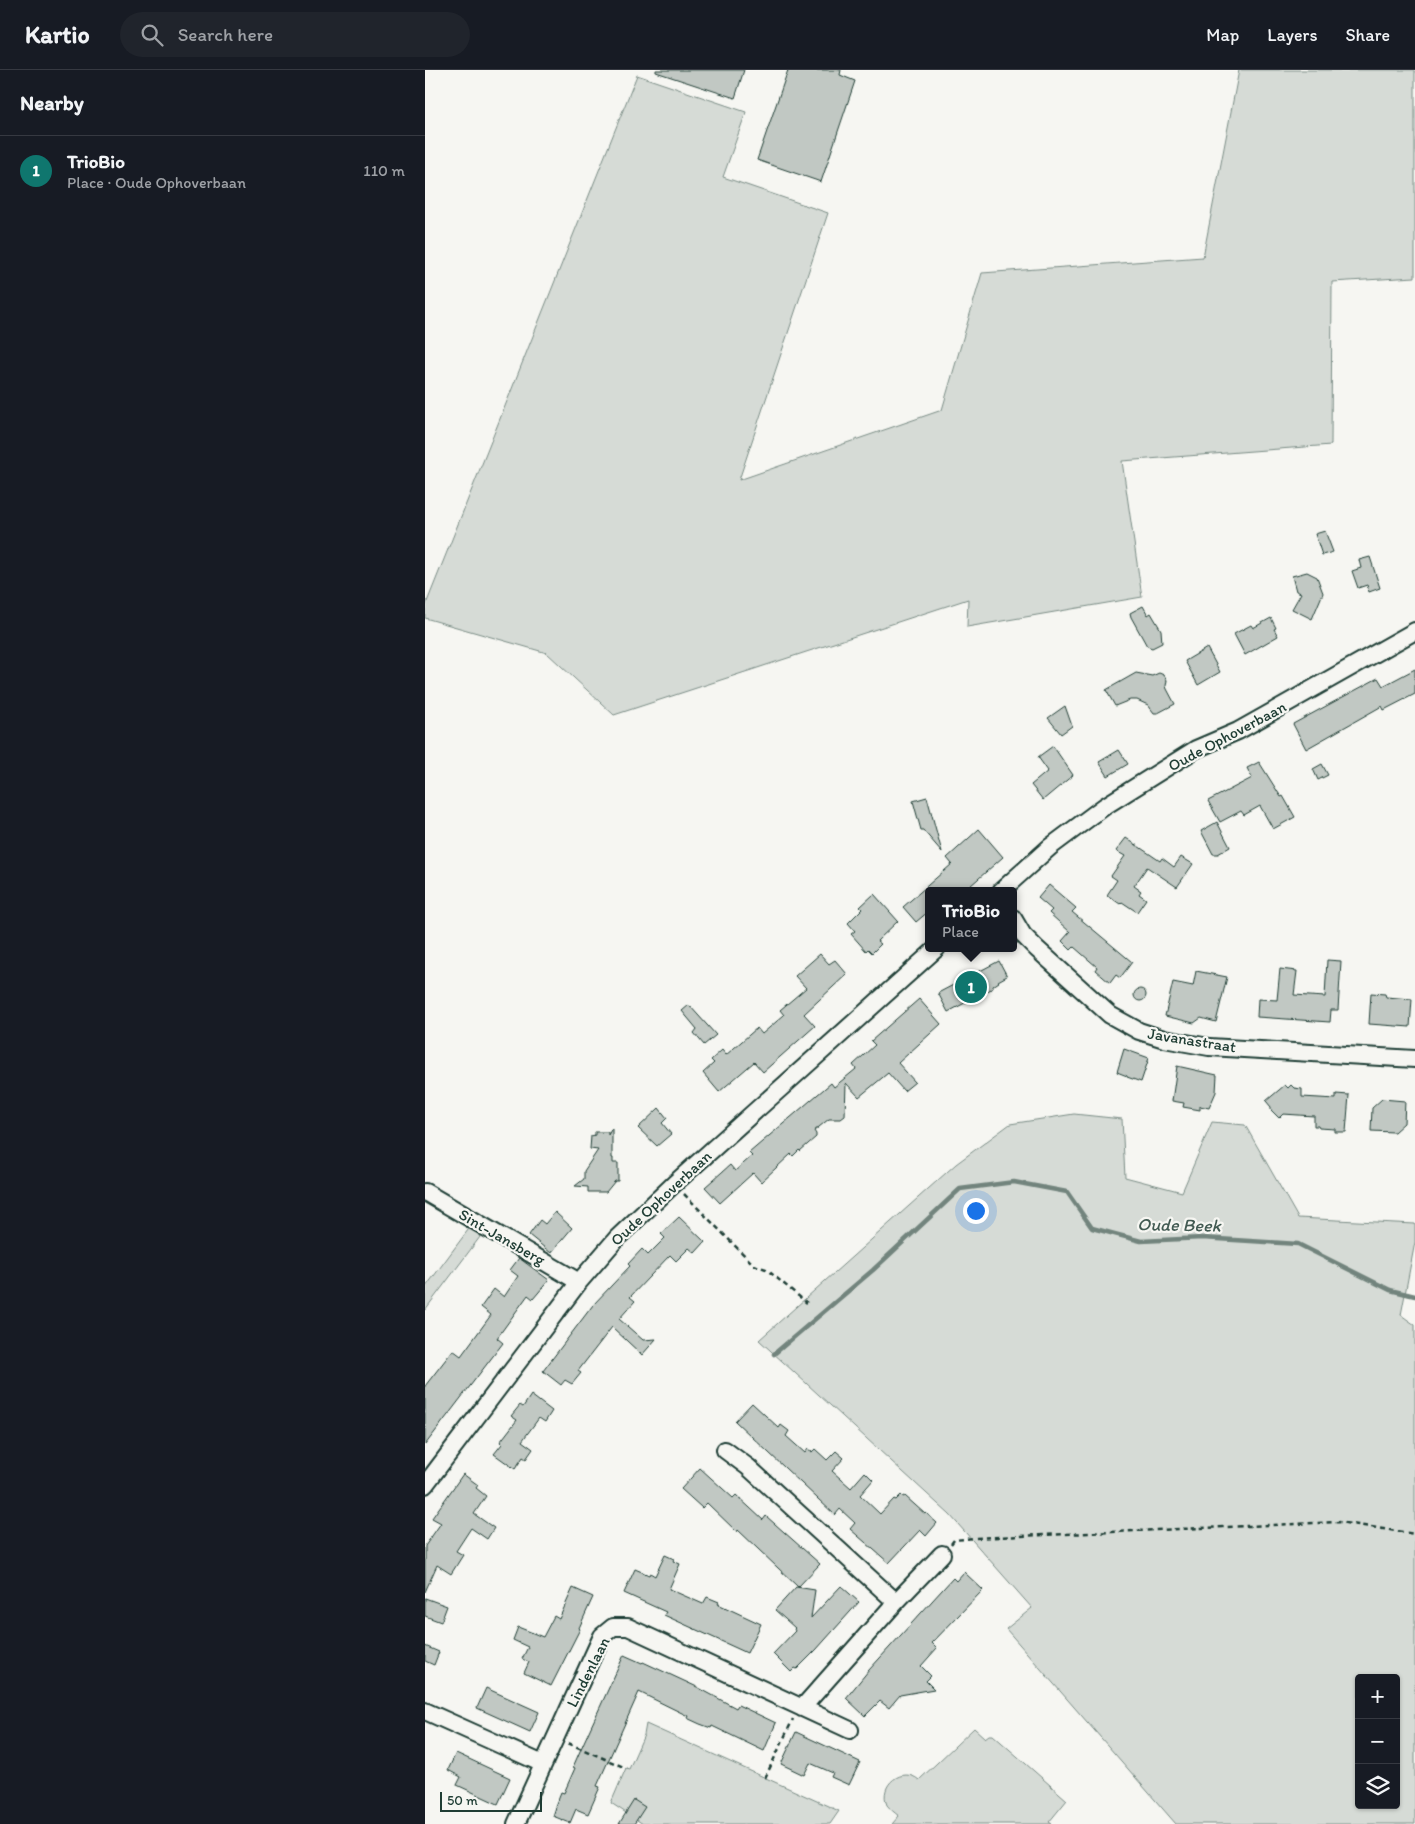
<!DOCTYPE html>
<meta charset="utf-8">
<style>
body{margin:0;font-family:Itim,sans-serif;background:#20242c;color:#f1f3f6}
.controls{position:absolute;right:15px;bottom:15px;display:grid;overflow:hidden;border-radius:5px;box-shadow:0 1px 4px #0004}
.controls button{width:45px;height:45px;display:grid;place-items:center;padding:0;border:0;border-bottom:1px solid #363941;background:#171b24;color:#f1f3f6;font:25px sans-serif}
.scale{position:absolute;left:15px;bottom:12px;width:102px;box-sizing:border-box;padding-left:5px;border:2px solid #1f3d34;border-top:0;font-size:14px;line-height:18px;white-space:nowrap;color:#1f3d34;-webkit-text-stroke:4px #f6f6f2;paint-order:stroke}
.you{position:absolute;left:550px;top:1140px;width:18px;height:18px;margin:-12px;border:4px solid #fff;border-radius:50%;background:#1a73e8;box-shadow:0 0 0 8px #1a73e833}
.badge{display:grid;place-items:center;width:32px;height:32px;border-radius:50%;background:#0f766e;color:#fff;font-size:16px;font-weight:700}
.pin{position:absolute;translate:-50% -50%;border:2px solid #fff;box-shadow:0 1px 5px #0006}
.popup{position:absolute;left:500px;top:817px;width:92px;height:65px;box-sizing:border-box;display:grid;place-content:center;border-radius:5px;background:#171b24;filter:drop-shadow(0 1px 4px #0005);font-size:16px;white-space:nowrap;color:#9ea1a6}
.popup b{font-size:19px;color:#f1f3f6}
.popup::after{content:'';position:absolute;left:50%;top:100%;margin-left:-10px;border:10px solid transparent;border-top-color:#171b24}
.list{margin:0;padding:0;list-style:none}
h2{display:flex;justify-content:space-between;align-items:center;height:65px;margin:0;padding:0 20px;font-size:21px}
h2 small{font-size:16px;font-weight:400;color:#9ea1a6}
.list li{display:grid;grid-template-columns:32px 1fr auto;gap:15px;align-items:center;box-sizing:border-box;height:70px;padding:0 20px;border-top:1px solid #363941}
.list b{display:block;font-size:19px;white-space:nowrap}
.list p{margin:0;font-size:16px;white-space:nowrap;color:#9ea1a6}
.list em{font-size:16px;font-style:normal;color:#9ea1a6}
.icon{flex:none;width:28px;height:28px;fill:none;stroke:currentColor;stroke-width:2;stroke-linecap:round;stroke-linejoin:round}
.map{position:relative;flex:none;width:990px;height:1754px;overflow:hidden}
header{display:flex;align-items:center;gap:30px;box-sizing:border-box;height:70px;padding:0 25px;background:#171b24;border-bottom:1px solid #363941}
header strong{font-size:24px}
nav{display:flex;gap:28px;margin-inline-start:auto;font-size:18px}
.search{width:350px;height:45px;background:#20242c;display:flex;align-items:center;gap:12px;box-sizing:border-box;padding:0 18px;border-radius:28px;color:#9ea1a6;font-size:19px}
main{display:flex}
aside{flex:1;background:#171b24}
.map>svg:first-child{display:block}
.green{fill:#d6dbd6;stroke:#7a8c85;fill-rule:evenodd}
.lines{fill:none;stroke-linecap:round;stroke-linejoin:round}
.stream{stroke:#72847d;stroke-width:4.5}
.building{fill:#c1c8c3;stroke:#1f3d34}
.minor-casing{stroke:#1f3d34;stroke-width:20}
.path{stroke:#1f3d34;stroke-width:2.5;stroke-dasharray:5 4;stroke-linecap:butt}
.minor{stroke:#f6f6f2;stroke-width:16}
.labels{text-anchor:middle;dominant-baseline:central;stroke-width:4.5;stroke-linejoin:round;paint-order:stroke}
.street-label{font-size:16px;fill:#1f3d34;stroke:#f6f6f2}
.water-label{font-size:18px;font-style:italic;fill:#425a52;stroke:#f6f6f2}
</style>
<header>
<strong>Kartio</strong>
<div class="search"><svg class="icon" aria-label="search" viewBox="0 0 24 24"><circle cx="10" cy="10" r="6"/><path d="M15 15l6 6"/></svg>Search here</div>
<nav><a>Map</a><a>Layers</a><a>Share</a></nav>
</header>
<main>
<aside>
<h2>Nearby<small></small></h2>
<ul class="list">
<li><span class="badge">1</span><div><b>TrioBio</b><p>Place · Oude Ophoverbaan</p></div><em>110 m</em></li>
</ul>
</aside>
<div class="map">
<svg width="990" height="1754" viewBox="0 0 990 1754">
<rect width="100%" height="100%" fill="#f6f6f2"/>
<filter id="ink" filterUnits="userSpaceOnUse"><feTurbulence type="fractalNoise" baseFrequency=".02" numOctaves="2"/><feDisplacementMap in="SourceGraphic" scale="10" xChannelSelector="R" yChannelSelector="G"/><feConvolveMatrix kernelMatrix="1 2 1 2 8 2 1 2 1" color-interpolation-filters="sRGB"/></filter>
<g filter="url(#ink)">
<path class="green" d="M 814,0 L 990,0 L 990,207 L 907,212 L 906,375 L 697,391 L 717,527 L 542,557 L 543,529 L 189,645 L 122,583 L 0,548 L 0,537 L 212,5 L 321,42 L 298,107 L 403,143 L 314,410 L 517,340 L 557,203 L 778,187 Z
M 649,1044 L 697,1049 L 700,1107 L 757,1122 L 787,1052 L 820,1055 L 873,1148 L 990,1154 L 990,1172 L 976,1245 L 990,1255 L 990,1754 L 751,1754 L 581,1559 L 607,1538 L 525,1445 L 334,1270 L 531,1094 L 585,1054 ZM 934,1608 L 971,1608 L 971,1735 L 934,1735 Z
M 46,1156 L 58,1163 L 0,1240 L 0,1218 Z
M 221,1654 L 414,1741 L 405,1754 L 218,1754 L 186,1733 L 201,1698 L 204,1699 L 219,1665 Z
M 549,1658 L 560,1668 L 564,1665 L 568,1665 L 642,1730 L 624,1752 L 627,1754 L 467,1754 L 474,1746 C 470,1743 465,1739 462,1735 C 453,1714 478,1696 494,1710 Z"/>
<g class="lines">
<path class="stream" d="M 349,1284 L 448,1200 L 535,1119 L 589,1112 L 642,1122 L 667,1158 L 716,1171 L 777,1168 L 873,1174 L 965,1220 L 990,1226"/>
</g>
<path class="building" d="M 231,0 L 319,0 L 310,28 L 231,2 Z
M 363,0 L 416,0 L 415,5 L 430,11 L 396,112 L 332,90 Z
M 900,461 L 908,482 L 897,485 L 890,464 Z
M 945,487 L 955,518 L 944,522 L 942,515 L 933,518 L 927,501 L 936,498 L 934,490 Z
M 882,502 L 892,507 L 898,523 L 887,549 L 867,539 L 876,523 L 871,521 L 867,506 Z
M 718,536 L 723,545 L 726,543 L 736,560 L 737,573 L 727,578 L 722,576 L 706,547 L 705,543 Z
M 846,548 L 851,558 L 849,559 L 853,566 L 820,585 L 809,564 L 826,555 L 828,558 Z
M 782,578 L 795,602 L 773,615 L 760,591 Z
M 990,599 L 990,624 L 959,640 L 957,636 L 881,679 L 868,654 L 953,608 L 958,616 Z
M 711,603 L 727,606 L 734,603 L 739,605 L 742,610 L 741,616 L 742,619 L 750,634 L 733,643 L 729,643 L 723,635 L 712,630 L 705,630 L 690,636 L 681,620 Z
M 640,636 L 647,656 L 636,664 L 623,648 Z
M 628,676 L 648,705 L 618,730 L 606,715 L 623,701 L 613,687 Z
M 694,680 L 703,694 L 683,706 L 674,692 Z
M 834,692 L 856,727 L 858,726 L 870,747 L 848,759 L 835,736 L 819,745 L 816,741 L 795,752 L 783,731 L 827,708 L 822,698 Z
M 897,694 L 903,705 L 893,710 L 888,699 Z
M 502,727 L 517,782 L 498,760 L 496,760 L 488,731 Z
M 792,752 L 805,777 L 793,784 L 788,784 L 776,761 Z
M 554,759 L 578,787 L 545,816 L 549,821 L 504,821 L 504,841 L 491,852 L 478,837 L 527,794 L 522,788 Z
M 701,768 L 735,791 L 737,788 L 749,797 L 756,787 L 768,794 L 752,817 L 722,797 L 709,816 L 716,821 L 714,824 L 721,829 L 712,842 L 697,832 L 695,834 L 682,825 L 692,810 L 686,806 L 700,786 L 691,781 Z
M 624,815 L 651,838 L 647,842 L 707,892 L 695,908 L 691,905 L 685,913 L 670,900 L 672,897 L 649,877 L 646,880 L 637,871 L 645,862 L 624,843 L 627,840 L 613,828 Z
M 449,824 L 473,851 L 452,871 L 456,874 L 447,883 L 443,879 L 441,881 L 426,864 L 430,861 L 423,853 L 437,839 L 435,837 Z
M 395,884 L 404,894 L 410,890 L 422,904 L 379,944 L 390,956 L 338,1002 L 329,992 L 294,1022 L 278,1003 L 289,993 L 286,990 L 297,980 L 301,985 L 332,958 L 337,964 L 359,945 L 355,940 L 381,918 L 370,906 Z
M 902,890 L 916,891 L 913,940 L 906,940 L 905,952 L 832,947 L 833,929 L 852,930 L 855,899 L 872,901 L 869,925 L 900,927 Z
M 574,891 L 582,906 L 573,911 L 574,912 L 568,916 L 568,918 L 523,942 L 513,923 Z
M 771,901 L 802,907 L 791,952 L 776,948 L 769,953 L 740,946 L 748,912 L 768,916 Z
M709 925a6 6 0 1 1 12 0a6 6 0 1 1-12 0Z
M 946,923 L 960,924 L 961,927 L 987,929 L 985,957 L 944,954 Z
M 494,929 L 516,954 L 473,993 L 490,1012 L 479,1021 L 463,1003 L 434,1027 L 421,1013 L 420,1046 L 416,1049 L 404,1049 L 389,1061 L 391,1064 L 391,1067 L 375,1081 L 374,1080 L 368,1086 L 366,1084 L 336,1112 L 328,1103 L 295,1133 L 280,1117 L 305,1095 L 310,1101 L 327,1086 L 324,1083 L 406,1013 L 409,1017 L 431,999 L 428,995 L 450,975 L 446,971 Z
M 264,935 L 291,965 L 279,975 L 269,963 L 272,959 L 257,941 Z
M 699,979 L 724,988 L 716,1012 L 702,1007 L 702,1006 L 692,1002 Z
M 752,996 L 792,1005 L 791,1022 L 784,1038 L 775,1036 L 775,1040 L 758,1037 L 759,1033 L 747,1031 Z
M 860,1015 L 863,1018 L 866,1015 L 869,1018 L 877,1019 L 877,1027 L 911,1029 L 911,1024 L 924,1025 L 921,1062 L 910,1062 L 910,1059 L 894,1058 L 893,1056 L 889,1056 L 889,1046 L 858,1044 L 854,1048 L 846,1040 L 846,1037 L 841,1031 Z
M 957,1029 L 980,1031 L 979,1053 L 969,1062 L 946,1061 L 947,1038 Z
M 234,1038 L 242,1048 L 237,1053 L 246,1064 L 232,1076 L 213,1058 Z
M 187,1058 L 187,1088 L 188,1088 L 188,1093 L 193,1093 L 193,1111 L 190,1111 L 181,1122 L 163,1122 L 163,1117 L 150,1116 L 159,1109 L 159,1101 L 173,1080 L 165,1079 L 166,1066 L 170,1065 L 170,1062 L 183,1062 L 183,1065 Z
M 130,1142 L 147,1158 L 126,1183 L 104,1165 L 115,1150 L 120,1154 Z
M 254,1147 L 280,1172 L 270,1183 L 264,1178 L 251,1191 L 245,1185 L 205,1227 L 210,1231 L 194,1249 L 218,1270 L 231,1269 L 217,1285 L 187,1257 L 153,1301 L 156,1303 L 147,1314 L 140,1310 L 136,1315 L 118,1301 L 168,1235 L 205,1196 L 203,1194 L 217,1179 L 223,1185 L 240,1168 L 236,1164 Z
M 94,1188 L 124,1210 L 108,1229 L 103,1225 L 72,1268 L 78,1273 L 0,1375 L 0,1316 L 28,1280 L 36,1286 L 66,1245 L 56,1237 L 69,1219 L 79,1227 L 93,1206 L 85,1200 Z
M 106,1325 L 127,1341 L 120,1352 L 114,1348 L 97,1371 L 108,1379 L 101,1389 L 98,1387 L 90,1399 L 69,1384 L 77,1374 L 75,1372 L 92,1350 L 86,1346 L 95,1335 L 98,1337 Z
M 327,1333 L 354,1358 L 356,1355 L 364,1361 L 361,1366 L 380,1383 L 383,1379 L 387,1382 L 390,1379 L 402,1390 L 411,1381 L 419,1388 L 407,1401 L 426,1418 L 440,1402 L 448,1410 L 435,1425 L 455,1444 L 469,1429 L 471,1430 L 476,1425 L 478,1427 L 480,1426 L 500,1444 L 501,1443 L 512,1453 L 501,1466 L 495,1460 L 464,1493 L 425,1459 L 430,1453 L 415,1439 L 410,1445 L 310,1351 Z
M 275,1398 L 308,1428 L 311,1425 L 338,1450 L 341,1446 L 395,1494 L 373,1517 L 313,1460 L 312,1462 L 282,1433 L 277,1438 L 256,1419 Z
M 38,1404 L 53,1415 L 51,1418 L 61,1426 L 49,1444 L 69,1458 L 62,1469 L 46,1458 L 31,1481 L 38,1485 L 26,1504 L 12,1495 L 0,1522 L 0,1476 L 16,1453 L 7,1448 Z
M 240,1485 L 249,1489 L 248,1491 L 255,1494 L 244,1519 L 278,1534 L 282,1527 L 294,1532 L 293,1534 L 336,1554 L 322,1583 L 239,1545 L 241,1542 L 199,1523 L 210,1499 L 224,1505 L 225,1503 L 230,1506 Z
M 539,1502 L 558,1520 L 507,1573 L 512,1578 L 496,1596 L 506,1606 L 501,1611 L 509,1619 L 475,1625 L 464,1638 L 455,1631 L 440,1646 L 421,1628 L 444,1600 L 528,1508 L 531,1511 Z
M 416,1516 L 434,1532 L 391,1580 L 372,1599 L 370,1598 L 366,1602 L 348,1584 L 370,1561 L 369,1559 L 370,1558 L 350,1540 L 371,1517 L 390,1520 L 386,1548 Z
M 148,1518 L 168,1527 L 154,1558 L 155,1559 L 126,1616 L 99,1603 L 104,1592 L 97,1589 L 103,1577 L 88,1570 L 93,1557 L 118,1567 L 129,1546 L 134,1549 Z
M 0,1528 L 22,1536 L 16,1552 L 0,1546 Z
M 0,1576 L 14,1582 L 9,1595 L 0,1591 Z
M 199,1585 L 217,1593 L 218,1592 L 272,1617 L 311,1638 L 313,1635 L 351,1653 L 339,1681 L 287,1656 L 286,1658 L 275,1654 L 262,1648 L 263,1646 L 214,1622 L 172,1716 L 175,1717 L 163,1744 L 151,1739 L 145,1753 L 128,1746 L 131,1737 L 130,1737 L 136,1722 L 139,1723 L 150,1698 L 148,1697 L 159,1672 Z
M 61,1618 L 114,1642 L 105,1662 L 52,1638 Z
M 371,1662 L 435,1692 L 424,1715 L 406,1707 L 408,1703 L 385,1693 L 379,1705 L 356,1694 Z
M 31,1683 L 85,1708 L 73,1734 L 32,1715 L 36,1707 L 23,1700 Z
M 209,1730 L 220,1737 L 209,1754 L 194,1754 Z"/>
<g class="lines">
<defs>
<path id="minor" d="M 576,821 L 625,777 L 680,736 L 771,679 L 813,661 L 990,561
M 588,848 L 598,865 L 612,879 L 685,945 L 714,961 L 739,969 L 784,977 L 990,989
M 0,1122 L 154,1212
M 300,1380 L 323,1397 L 471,1532
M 0,1415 L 154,1212 L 192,1168 L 249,1114 L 512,878
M 377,1638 L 471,1532 L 517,1484
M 0,1641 L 118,1694
M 91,1754 L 177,1566 L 188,1557 L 203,1557 L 425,1660"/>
</defs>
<use href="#minor" class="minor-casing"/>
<path class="path" d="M 259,1124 L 329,1195 L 341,1199 L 382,1233
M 526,1474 L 529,1470 L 550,1468 L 914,1452 L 990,1464
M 143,1673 L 201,1698
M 340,1708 L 368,1649"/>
<use href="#minor" class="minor"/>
</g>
</g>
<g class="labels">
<g class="street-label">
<text transform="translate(802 666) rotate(-28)">Oude Ophoverbaan</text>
<text transform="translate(767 970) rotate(9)">Javanastraat</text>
<text transform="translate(236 1128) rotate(-43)">Oude Ophoverbaan</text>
<text transform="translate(77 1167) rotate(30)">Sint-Jansberg</text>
<text transform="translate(163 1602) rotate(-63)">Lindenlaan</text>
</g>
<g class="water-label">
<text transform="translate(754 1155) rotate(1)">Oude Beek</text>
</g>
</g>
</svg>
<div class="controls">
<button>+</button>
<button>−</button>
<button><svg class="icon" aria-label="layers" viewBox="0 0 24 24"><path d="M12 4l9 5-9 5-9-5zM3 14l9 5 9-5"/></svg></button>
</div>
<div class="scale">50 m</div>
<div class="you"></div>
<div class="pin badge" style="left:546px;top:917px">1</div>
<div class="popup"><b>TrioBio</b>Place</div>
</div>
</main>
